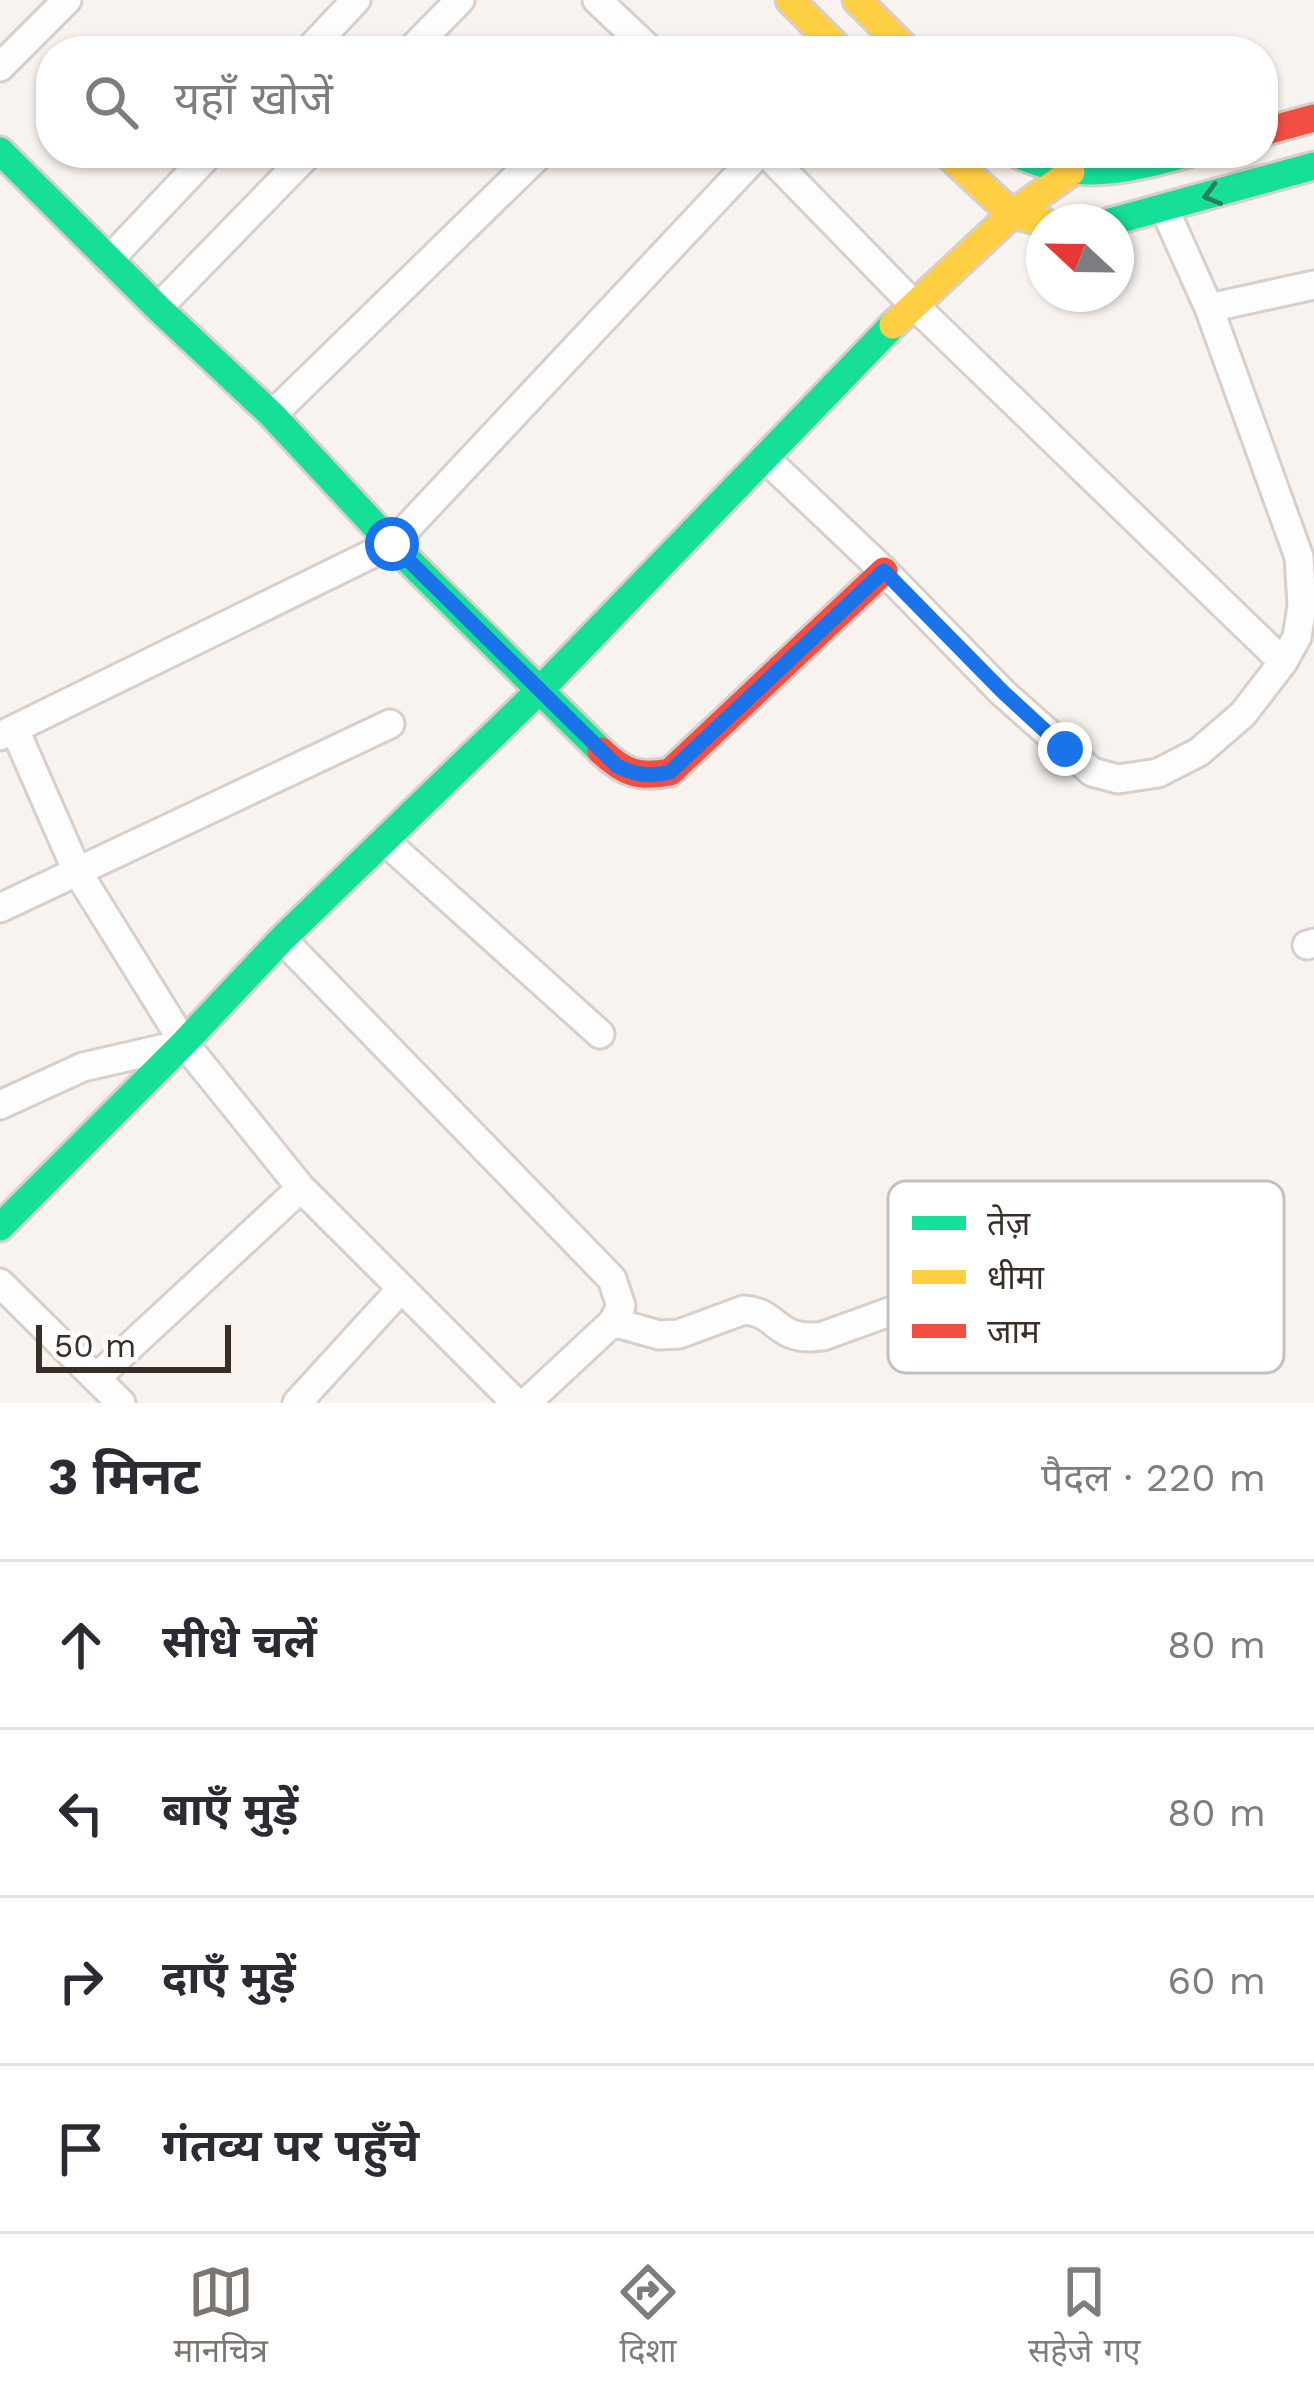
<!DOCTYPE html>
<html lang="hi">
<meta charset="utf-8">
<style>
body{margin:0;font-family:"Work Sans","Noto Sans Devanagari",sans-serif;background:#f7f7f7;color:#2b2b33}
.compass{position:absolute;left:1026px;top:204px;width:108px;height:108px;border-radius:50%;background:#fff;box-shadow:0 3px 9px #0004;rotate:292deg}
.scale{position:absolute;left:36px;bottom:30px;width:195px;box-sizing:border-box;padding-left:12px;border:6px solid #382f28;border-top:0;font-size:33px;line-height:42px;white-space:nowrap;color:#382f28;-webkit-text-stroke:9px #fff;paint-order:stroke}
.stop{position:absolute;width:36px;height:36px;margin:-27px;border:9px solid #1a73e8;border-radius:50%;background:#fff}
.stop.end{background:#1a73e8;border-color:#fff;box-shadow:0 3px 12px #0008}
.list{margin:0;padding:0;list-style:none}
h2{display:flex;justify-content:space-between;align-items:center;height:156px;margin:0;padding:0 48px;font-size:51px}
h2 small{font-size:39px;font-weight:400;color:#7c7c81}
.list li{display:grid;grid-template-columns:78px 1fr auto;gap:36px;align-items:center;box-sizing:border-box;height:168px;padding:0 48px;border-top:3px solid #e1e1e2}
.list b{display:block;font-size:45px;white-space:nowrap}
.list em{font-size:39px;font-style:normal;color:#7c7c81}
.icon{flex:none;width:66px;height:66px;fill:none;stroke:currentColor;stroke-width:2;stroke-linecap:round;stroke-linejoin:round}
.map{position:relative;flex:none;width:1314px;height:1403px;overflow:hidden}
.search{position:absolute;background:#fff;box-shadow:0 3px 9px #0004;left:36px;right:36px;top:36px;height:132px;display:flex;align-items:center;gap:30px;box-sizing:border-box;padding:0 42px;border-radius:48px;color:#7c7c81;font-size:45px}
.sheet{height:828px;background:#fff}
nav{display:flex;justify-content:space-around;align-items:center;box-sizing:border-box;height:168px;border-top:3px solid #e1e1e2;background:#fff;font-size:33px;color:#7c7c81}
nav a{display:grid;justify-items:center;gap:6px}
nav .on{color:#7c746e}
.map>svg:first-child{display:block}
.lines{fill:none;stroke-linecap:round;stroke-linejoin:round}
.street-casing{stroke:#d7cfca;stroke-width:33}
.fast-casing{stroke:#d7cfca;stroke-width:33}
.slow-casing{stroke:#d7cfca;stroke-width:33}
.jam-casing{stroke:#d7cfca;stroke-width:33}
.street{stroke:#fefdfd;stroke-width:27}
.fast{stroke:#16e098;stroke-width:27}
.slow{stroke:#ffcf43;stroke-width:27}
.jam{stroke:#f24e42;stroke-width:27}
.oneway{stroke:#297f5a}
.route{stroke:#1a73e8;stroke-width:15}
.key{fill:#fff;stroke:#c3c1be;stroke-width:3}
.key-label{font-size:33px;fill:#382f28}
</style>
<div class="map">
<svg width="1314" height="1403" viewBox="0 0 1314 1403">
<rect width="100%" height="100%" fill="#f9f3ef"/>
<g class="lines">
<defs>
<path id="street" d="M 597,0 L 651,51
M 308,51 L 356,0
M 410,51 L 460,0
M 0,67 L 67,0
M 766,153 L 913,304 L 1283,662
M 109,260 L 210,153
M 158,308 L 309,153
M 1209,308 L 1314,285
M 272,415 L 541,153
M 766,459 L 884,571 L 1003,693 L 1092,772 L 1118,779 L 1158,773 L 1199,752 L 1243,714 L 1283,662 L 1297,637 L 1302,606 L 1299,557 L 1209,308 L 1164,208
M 15,730 L 77,871 L 184,1043 L 301,1188 L 516,1403
M 0,736 L 392,544 L 759,153
M 385,841 L 600,1034
M 0,908 L 390,724
M 282,939 L 612,1279 L 621,1306 L 613,1322 L 526,1403
M 1307,945 L 1314,943
M 0,1105 L 83,1067 L 183,1044
M 0,1283 L 121,1403
M 613,1322 L 659,1335 L 679,1334 L 744,1310 C 779,1312 775,1343 823,1336 L 1003,1271
M 96,1378 L 301,1188
M 297,1403 L 401,1289"/>
<path id="fast" d="M 0,151 L 158,308 L 272,415 L 392,544 L 601,751
M 1016,153 C 1077,183 1126,170 1189,153
M 1110,222 L 1314,166
M 0,1227 L 184,1043 L 282,939 L 541,689 L 893,325"/>
<path id="slow" d="M 790,0 L 841,51
M 857,0 L 908,51
M 946,153 L 1012,214 L 1044,222
M 893,325 L 1012,214 L 1071,172"/>
<path id="jam" d="M 1263,132 L 1314,118
M 601,751 C 624,773 639,778 670,772 L 884,571"/>
</defs>
<use href="#street" class="street-casing"/>
<use href="#fast" class="fast-casing"/>
<use href="#slow" class="slow-casing"/>
<use href="#jam" class="jam-casing"/>
<use href="#street" class="street"/>
<use href="#fast" class="fast"/>
<use href="#slow" class="slow"/>
<use href="#jam" class="jam"/>
</g>
<defs><path id="oneway-chevron" d="M-2-3.5L2.5 0L-2 3.5" fill="none" stroke-width="1.6" stroke-linecap="round" stroke-linejoin="round" transform="scale(3)"/></defs>
<use class="oneway" href="#oneway-chevron" transform="translate(1212 195) rotate(165)"/>
<g class="lines">
<path class="route" d="M 392,544 L 617,766 C 636,775 650,777 670,772 L 884,571 L 1003,692 L 1065,749"/>
</g>
<rect x="888" y="1181" width="396" height="192" rx="18" class="key"/>
<rect x="912" y="1216" width="54" height="14" fill="#16e098"/>
<rect x="912" y="1270" width="54" height="14" fill="#ffcf43"/>
<rect x="912" y="1324" width="54" height="14" fill="#f24e42"/>
<g class="key-label">
<text x="987" y="1235">तेज़</text>
<text x="987" y="1289">धीमा</text>
<text x="987" y="1343">जाम</text>
</g>
</svg>
<svg class="compass" viewBox="-18 -18 36 36"><path d="M0-13l5 13h-10z" fill="#e53935"/><path d="M0 13l5-13h-10z" fill="#7c7c81"/></svg>
<div class="scale">50 m</div>
<div class="stop" style="left:392px;top:544px"></div>
<div class="stop end" style="left:1065px;top:749px"></div>
<div class="search"><svg class="icon" aria-label="search" viewBox="0 0 24 24"><circle cx="10" cy="10" r="6"/><path d="M15 15l6 6"/></svg>यहाँ खोजें</div>
</div>
<section class="sheet">
<h2>3 मिनट<small>पैदल · 220 m</small></h2>
<ul class="list">
<li><svg class="icon" aria-label="ahead" viewBox="0 0 24 24"><path d="M12 20V5M6 11l6-6 6 6"/></svg><div><b>सीधे चलें</b></div><em>80 m</em></li>
<li><svg class="icon" aria-label="left" viewBox="0 0 24 24"><path d="M17 20v-9H6M10 6l-5 5 5 5"/></svg><div><b>बाएँ मुड़ें</b></div><em>80 m</em></li>
<li><svg class="icon" aria-label="right" viewBox="0 0 24 24"><path d="M7 20v-9h11M14 6l5 5-5 5"/></svg><div><b>दाएँ मुड़ें</b></div><em>60 m</em></li>
<li><svg class="icon" aria-label="arrive" viewBox="0 0 24 24"><path d="M6 21V4h12l-3 4 3 4H6"/></svg><div><b>गंतव्य पर पहुँचे</b></div></li>
</ul>
</section>
<nav>
<a class="on"><svg class="icon" aria-label="map" viewBox="0 0 24 24"><path d="M3 6l6-2 6 2 6-2v14l-6 2-6-2-6 2zM9 4v14M15 6v14"/></svg>मानचित्र</a>
<a><svg class="icon" aria-label="directions" viewBox="0 0 24 24"><path d="M12 3l9 9-9 9-9-9zM9 14v-3h6M13 9l2 2-2 2"/></svg>दिशा</a>
<a><svg class="icon" aria-label="saved" viewBox="0 0 24 24"><path d="M7 4h10v16l-5-4-5 4z"/></svg>सहेजे गए</a>
</nav>
